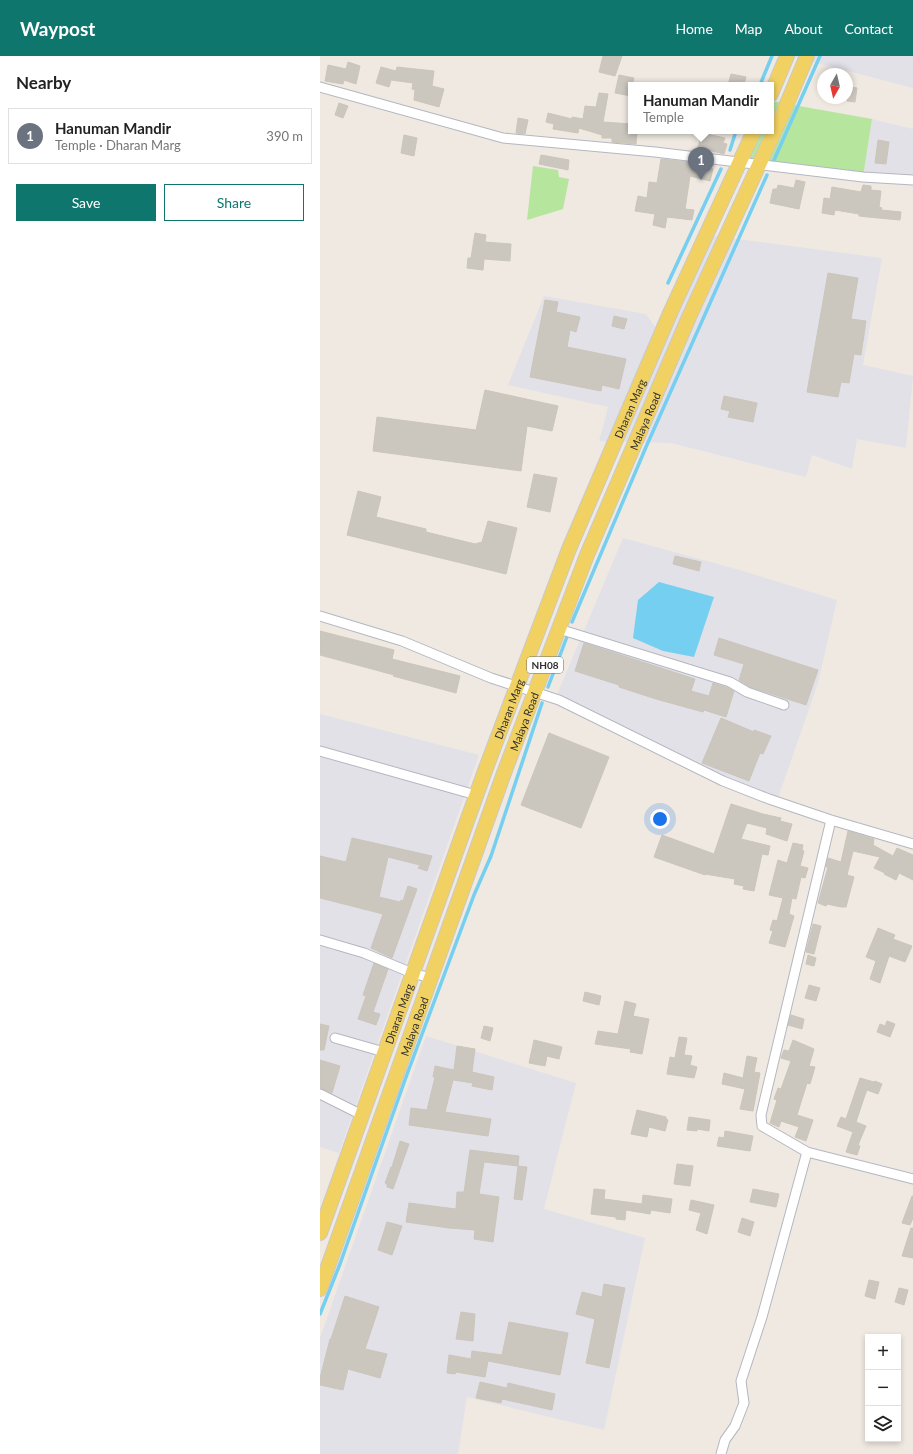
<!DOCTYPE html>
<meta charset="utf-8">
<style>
body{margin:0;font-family:Lato,sans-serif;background:#f2f2f2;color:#222}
.controls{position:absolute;right:12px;bottom:12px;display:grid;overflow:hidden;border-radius:0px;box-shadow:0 2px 6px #0003}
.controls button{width:36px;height:36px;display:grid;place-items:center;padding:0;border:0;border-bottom:1px solid #e0e0e0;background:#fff;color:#222;font:20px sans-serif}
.compass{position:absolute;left:497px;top:12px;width:36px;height:36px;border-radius:50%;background:#fff;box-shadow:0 2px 6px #0003;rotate:188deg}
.you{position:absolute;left:340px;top:763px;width:14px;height:14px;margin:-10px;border:3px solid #fff;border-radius:50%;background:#1a73e8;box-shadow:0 0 0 6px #1a73e833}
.badge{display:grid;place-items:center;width:26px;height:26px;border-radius:50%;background:#0f766e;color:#fff;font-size:13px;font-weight:700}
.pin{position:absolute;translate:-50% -33px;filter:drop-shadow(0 1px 2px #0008)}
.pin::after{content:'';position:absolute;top:21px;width:14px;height:12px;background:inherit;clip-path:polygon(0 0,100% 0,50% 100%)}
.popup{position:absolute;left:308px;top:26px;width:146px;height:52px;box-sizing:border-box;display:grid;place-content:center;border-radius:0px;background:#fff;filter:drop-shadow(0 1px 3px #0005);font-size:13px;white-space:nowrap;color:#767676}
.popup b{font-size:15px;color:#222}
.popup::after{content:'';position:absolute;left:50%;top:100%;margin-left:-8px;border:8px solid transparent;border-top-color:#fff}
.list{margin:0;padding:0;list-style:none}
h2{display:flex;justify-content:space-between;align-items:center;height:52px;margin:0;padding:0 16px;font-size:17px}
h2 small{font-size:13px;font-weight:400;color:#767676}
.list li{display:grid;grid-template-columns:26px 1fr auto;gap:12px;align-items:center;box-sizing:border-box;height:56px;margin:0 8px 8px;padding:0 8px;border:1px solid #e0e0e0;border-radius:0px}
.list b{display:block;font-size:15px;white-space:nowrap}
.list p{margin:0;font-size:13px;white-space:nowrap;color:#767676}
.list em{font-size:13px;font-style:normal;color:#767676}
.actions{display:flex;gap:8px;padding:12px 16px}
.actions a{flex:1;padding:9px 0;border:1px solid #0f766e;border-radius:0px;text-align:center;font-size:14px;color:#0f766e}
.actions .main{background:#0f766e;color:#fff}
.icon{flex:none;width:22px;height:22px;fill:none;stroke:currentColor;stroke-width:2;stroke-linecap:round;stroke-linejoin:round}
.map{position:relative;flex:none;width:593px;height:1398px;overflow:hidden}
header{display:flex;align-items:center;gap:24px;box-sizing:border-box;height:56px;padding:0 20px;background:#0f766e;color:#fff}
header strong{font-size:19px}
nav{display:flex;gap:22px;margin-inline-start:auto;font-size:14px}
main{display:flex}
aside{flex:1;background:#fff}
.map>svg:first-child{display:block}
.industrial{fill:#e3e1e8}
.green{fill:#b6e59e}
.water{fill:#75cff0}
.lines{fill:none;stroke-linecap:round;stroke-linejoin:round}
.stream{stroke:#75cff0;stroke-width:3.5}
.building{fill:#cbc7bf;stroke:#cbc5ba}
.minor-casing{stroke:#b4b7c1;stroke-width:11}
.primary-casing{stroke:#c9c9c9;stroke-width:16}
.minor{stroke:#fff;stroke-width:9}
.primary{stroke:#f2d163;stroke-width:14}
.labels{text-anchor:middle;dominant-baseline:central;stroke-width:3.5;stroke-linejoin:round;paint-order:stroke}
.shield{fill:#fff;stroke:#6d6d6d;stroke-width:1}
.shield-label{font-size:10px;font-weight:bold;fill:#2e2e2e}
.street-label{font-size:11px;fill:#2e2e2e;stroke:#fff}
</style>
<header>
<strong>Waypost</strong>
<nav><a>Home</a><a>Map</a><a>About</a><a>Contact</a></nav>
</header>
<main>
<aside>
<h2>Nearby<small></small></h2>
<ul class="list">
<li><span class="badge" style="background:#6b7280">1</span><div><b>Hanuman Mandir</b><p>Temple · Dharan Marg</p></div><em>390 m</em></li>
</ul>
<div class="actions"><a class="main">Save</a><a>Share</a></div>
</aside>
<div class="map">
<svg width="593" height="1398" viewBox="0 0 593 1398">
<rect width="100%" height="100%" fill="#efe9e1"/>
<path class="industrial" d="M 470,0 L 593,0 L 593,32 Z
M 552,63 L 593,73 L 593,124 L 543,121 Z
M 386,179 L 562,202 L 543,309 L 593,320 L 586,392 L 537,383 L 532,413 L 492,399 L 486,421 L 351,387 L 304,386 L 351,255 Z
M 224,240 L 326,258 L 336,272 L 294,386 L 279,385 L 288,351 L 188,329 Z
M 303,482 L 416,513 L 517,544 L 498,627 L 458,742 L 402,724 L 236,641 Z
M 0,658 L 159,699 L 19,1097 L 0,1091 Z
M 106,980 L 256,1027 L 224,1153 L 325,1182 L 284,1374 L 147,1341 L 138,1398 L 0,1398 L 0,1282 Z"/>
<path class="green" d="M 451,45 L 552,63 L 543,121 L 420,106 L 434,75 L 451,75 Z
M 213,110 L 238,114 L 239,121 L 249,123 L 243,153 L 207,164 Z"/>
<path class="water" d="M 339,526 L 394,541 L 374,601 L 343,595 L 313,582 L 318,544 Z"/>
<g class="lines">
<path class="stream" d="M 440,29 L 452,0
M 410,94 L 416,75
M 454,104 L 500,0
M 348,227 L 401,113
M 252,566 L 326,391 L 447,119
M 228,631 L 248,578
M 0,1258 L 20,1208 L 86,1021 L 154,839 L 171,800 L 222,647"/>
</g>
<path class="building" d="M 283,0 L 302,0 L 295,20 L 279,16 Z
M 28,6 L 40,10 L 36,28 L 24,24 L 23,28 L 5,25 L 8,9 L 26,13 Z
M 61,11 L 76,15 L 77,11 L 114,15 L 112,30 L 124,33 L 119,51 L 94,44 L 95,34 L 92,33 L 93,27 L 71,24 L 69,31 L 56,27 Z
M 411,18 L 426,21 L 424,29 L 408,29 Z
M 299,19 L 314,22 L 312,29 L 311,29 L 311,40 L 295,37 Z
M 527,30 L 537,32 L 535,46 L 527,45 Z
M 279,37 L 288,38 L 283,66 L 311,68 L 311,75 L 317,75 L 316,88 L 292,86 L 292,82 L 282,82 L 282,79 L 259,72 L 258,77 L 233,73 L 234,68 L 226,66 L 228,57 L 252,63 L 252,61 L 263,63 L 265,50 L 276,51 Z
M 19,47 L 28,50 L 23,62 L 15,59 Z
M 198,62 L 208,64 L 205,78 L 196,77 Z
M 382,77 L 405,82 L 403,87 L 407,88 L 404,98 L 388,94 L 387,96 L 377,95 Z
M 84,79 L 97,82 L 94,100 L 81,97 Z
M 558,84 L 569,86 L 566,108 L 555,107 Z
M 221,99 L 249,104 L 248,114 L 219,108 Z
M 341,103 L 385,108 L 384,111 L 393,113 L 390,125 L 370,120 L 365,153 L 374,154 L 372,164 L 347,161 L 345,172 L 333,169 L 335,158 L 315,155 L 318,140 L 327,142 L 329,126 L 337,127 Z
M 476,124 L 485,126 L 479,153 L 450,147 L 453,133 L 457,133 L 458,129 L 474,132 Z
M 543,129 L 551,130 L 551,134 L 561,135 L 559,151 L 562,152 L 561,154 L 581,156 L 580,164 L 548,161 L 539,160 L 539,158 L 515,154 L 514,159 L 502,157 L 504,142 L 510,143 L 512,131 L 541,136 Z
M 155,177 L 166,179 L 165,186 L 191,188 L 190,205 L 164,203 L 163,214 L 147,212 L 148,202 L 151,202 Z
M 508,217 L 538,222 L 531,263 L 546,265 L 541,299 L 534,298 L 529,327 L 521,326 L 518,341 L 487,336 Z
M 225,244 L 238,246 L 236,256 L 260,261 L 256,276 L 250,274 L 247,291 L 306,303 L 299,333 L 282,329 L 281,335 L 210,321 Z
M 294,260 L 307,263 L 304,273 L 292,270 Z
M 165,334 L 238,350 L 232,375 L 207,370 L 201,415 L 53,395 L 57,361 L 156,374 Z
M 404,340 L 437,347 L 433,366 L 408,361 L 410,355 L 401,353 Z
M 214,418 L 237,422 L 230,456 L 207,451 Z
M 38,435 L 61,441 L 56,461 L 106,473 L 106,476 L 155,488 L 162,486 L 168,465 L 197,472 L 186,518 L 27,479 Z
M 355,500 L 381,506 L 379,515 L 353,508 Z
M 0,575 L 74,594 L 72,603 L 140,620 L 136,637 L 73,620 L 74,619 L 0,599 Z
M 399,582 L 498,614 L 486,649 L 430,631 L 419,624 L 424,608 L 394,599 Z
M 264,587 L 375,623 L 371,635 L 389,640 L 393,627 L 408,632 L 414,635 L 406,661 L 384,654 L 383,656 L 336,643 L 299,631 L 299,629 L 255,615 Z
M 401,662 L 434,676 L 434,674 L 451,680 L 443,698 L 440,697 L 429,725 L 382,707 Z
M 229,677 L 289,701 L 261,772 L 201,749 Z
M 411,748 L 443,758 L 461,762 L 460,765 L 472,768 L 467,785 L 446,778 L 447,772 L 427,767 L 421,783 L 450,790 L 448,799 L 442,798 L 434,835 L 423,833 L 424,830 L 414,828 L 415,823 L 385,818 L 385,819 L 334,801 L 342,779 L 394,798 Z
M 528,775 L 554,783 L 553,789 L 573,800 L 577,792 L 593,799 L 593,824 L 579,817 L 576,824 L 564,818 L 565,817 L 554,812 L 560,801 L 533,795 L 527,819 L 534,821 L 526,851 L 521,851 L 507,848 L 506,850 L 498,847 L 508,811 L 506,811 L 508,802 L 521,806 Z
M 32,782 L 112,800 L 107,815 L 98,812 L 100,809 L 68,801 L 59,841 L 80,846 L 81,844 L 83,845 L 88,830 L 97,833 L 72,902 L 51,892 L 63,858 L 0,842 L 0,800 L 26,806 Z
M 473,787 L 483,789 L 482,794 L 484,795 L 480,810 L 488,812 L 485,822 L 481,821 L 476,843 L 472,842 L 469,858 L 474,860 L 465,891 L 449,887 L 453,875 L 450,874 L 453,864 L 457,865 L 463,842 L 449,839 L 458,804 L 467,807 Z
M 493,868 L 501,870 L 494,898 L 486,896 Z
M 558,872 L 575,879 L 573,883 L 592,890 L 585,906 L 569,900 L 560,927 L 550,923 L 556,905 L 546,901 Z
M 488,899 L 496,902 L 494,910 L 486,908 Z
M 54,907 L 68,913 L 53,956 L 60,958 L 56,969 L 38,963 L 46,940 L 43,939 Z
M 489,929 L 500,932 L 496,945 L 485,942 Z
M 265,936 L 281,940 L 279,949 L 263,945 Z
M 305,945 L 316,948 L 313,960 L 329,963 L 322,998 L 310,996 L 311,993 L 275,988 L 278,975 L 298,978 Z
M 471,959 L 484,963 L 482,973 L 468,969 Z
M 567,965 L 575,968 L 570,981 L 557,976 L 560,968 L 565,970 Z
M 0,968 L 9,970 L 4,994 L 0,994 Z
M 164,970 L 173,972 L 170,985 L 161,982 Z
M 359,981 L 367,982 L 364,999 L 372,1000 L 370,1009 L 377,1011 L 374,1022 L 347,1018 L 350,1001 L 355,1002 Z
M 214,984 L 242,991 L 239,1003 L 227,1000 L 225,1010 L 209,1007 Z
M 473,984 L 494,993 L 489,1010 L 495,1011 L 490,1028 L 487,1027 L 477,1059 L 493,1064 L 486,1085 L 475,1081 L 479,1071 L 461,1065 L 459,1071 L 450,1067 L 457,1044 L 454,1043 L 458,1032 L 461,1033 L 471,1005 L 461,1002 L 464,994 L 469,995 Z
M 137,990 L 155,993 L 152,1016 L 174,1021 L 172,1034 L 152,1030 L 153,1027 L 133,1024 L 125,1056 L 171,1063 L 168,1080 L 89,1069 L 91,1052 L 107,1054 L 115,1021 L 113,1021 L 115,1010 L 134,1014 Z
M 427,1000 L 437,1002 L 434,1016 L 440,1017 L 433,1055 L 420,1053 L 425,1033 L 402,1028 L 404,1017 L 423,1022 Z
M 0,1004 L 20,1010 L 12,1037 L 0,1032 Z
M 540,1022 L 554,1026 L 555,1025 L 562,1028 L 558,1038 L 547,1034 L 545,1039 L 536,1066 L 546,1070 L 538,1089 L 540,1090 L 537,1099 L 526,1096 L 533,1076 L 517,1070 L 521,1061 L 526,1063 Z
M 317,1054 L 346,1061 L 346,1063 L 348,1064 L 345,1075 L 329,1071 L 327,1081 L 311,1078 Z
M 369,1061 L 390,1064 L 389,1075 L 377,1073 L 377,1075 L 367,1074 Z
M 405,1075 L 433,1080 L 430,1095 L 397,1090 L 399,1081 L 404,1082 Z
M 80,1085 L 89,1088 L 73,1133 L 67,1131 L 67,1128 L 65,1127 L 71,1111 L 72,1111 Z
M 150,1094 L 199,1100 L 198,1110 L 164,1106 L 159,1138 L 179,1141 L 173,1186 L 154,1183 L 155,1174 L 129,1172 L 86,1166 L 89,1147 L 136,1153 L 137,1136 L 144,1136 Z
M 357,1108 L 373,1110 L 370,1130 L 354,1128 Z
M 198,1110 L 207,1111 L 202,1144 L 194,1143 Z
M 274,1133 L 285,1134 L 284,1143 L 322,1148 L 323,1139 L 352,1143 L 350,1157 L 331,1154 L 330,1158 L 306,1154 L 305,1164 L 296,1163 L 296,1161 L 271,1158 Z
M 433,1133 L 459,1138 L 456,1151 L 430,1146 Z
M 592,1140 L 593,1140 L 593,1162 L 590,1169 L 582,1167 Z
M 371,1144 L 394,1149 L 387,1178 L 376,1174 L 381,1157 L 369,1154 Z
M 422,1162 L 434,1166 L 430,1180 L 418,1176 Z
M 67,1166 L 82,1170 L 72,1199 L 58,1194 Z
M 591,1172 L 593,1172 L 593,1202 L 582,1200 Z
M 549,1224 L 559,1226 L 555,1243 L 545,1240 Z
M 284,1228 L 305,1232 L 289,1312 L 266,1307 L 275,1263 L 256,1258 L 262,1236 L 282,1241 Z
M 579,1232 L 588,1234 L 584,1249 L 575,1246 Z
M 25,1240 L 59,1251 L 45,1293 L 67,1298 L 60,1322 L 28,1313 L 23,1334 L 0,1329 L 0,1322 L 10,1283 L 11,1283 Z
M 141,1256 L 155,1258 L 153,1285 L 136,1283 Z
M 189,1266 L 248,1277 L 240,1319 L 168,1305 L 165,1321 L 136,1316 L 135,1318 L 127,1317 L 129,1299 L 157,1304 L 151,1302 L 152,1295 L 182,1299 Z
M 160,1326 L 187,1332 L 188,1327 L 235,1338 L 232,1354 L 182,1343 L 181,1347 L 156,1342 Z"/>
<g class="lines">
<defs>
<path id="minor" d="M 0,31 L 183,82 L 335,96 L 543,121 L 593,124
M 0,560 L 82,585 L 171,622 L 239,644 L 403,725 L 449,743 L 511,764 L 593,788
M 239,573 L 410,626 L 427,636 L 464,649
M 0,695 L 156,739
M 0,884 L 44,897 L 92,917 L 111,922
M 15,982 L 64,996
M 0,1038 L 42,1059
M 487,1096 L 593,1123
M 401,1398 L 405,1384 L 415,1370 L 424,1347 L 421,1325 L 442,1261 L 487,1096 L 442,1070 L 441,1059 L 511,764"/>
<g id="primary">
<path d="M 451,38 L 467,0"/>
<path id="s1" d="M 0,1177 L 166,712 L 249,493 L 351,255 L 434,75"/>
<path id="s2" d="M 0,1233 L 184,717 L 267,499 L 369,261 L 466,50 L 487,0"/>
</g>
</defs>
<use href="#minor" class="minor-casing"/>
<use href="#primary" class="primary-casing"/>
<use href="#minor" class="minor"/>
<use href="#primary" class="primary"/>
</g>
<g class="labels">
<rect class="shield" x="207" y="601" width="36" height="16" rx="3"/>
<g class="shield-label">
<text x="225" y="609">NH08</text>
</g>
<g class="street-label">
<text stroke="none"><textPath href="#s1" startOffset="881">Dharan Marg</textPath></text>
<text stroke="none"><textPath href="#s2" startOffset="927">Malaya Road</textPath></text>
<text stroke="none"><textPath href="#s1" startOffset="557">Dharan Marg</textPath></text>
<text stroke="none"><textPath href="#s2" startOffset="603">Malaya Road</textPath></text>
<text stroke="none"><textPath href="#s1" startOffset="233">Dharan Marg</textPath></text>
<text stroke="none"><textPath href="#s2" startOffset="279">Malaya Road</textPath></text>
</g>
</g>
</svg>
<div class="controls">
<button>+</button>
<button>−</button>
<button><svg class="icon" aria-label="layers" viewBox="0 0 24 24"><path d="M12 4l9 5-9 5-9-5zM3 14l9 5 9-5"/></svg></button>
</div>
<svg class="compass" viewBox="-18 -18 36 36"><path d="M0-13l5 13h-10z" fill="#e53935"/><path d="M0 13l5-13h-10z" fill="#767676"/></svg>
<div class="you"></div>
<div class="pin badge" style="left:381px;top:124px;background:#6b7280">1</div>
<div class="popup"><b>Hanuman Mandir</b>Temple</div>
</div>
</main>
